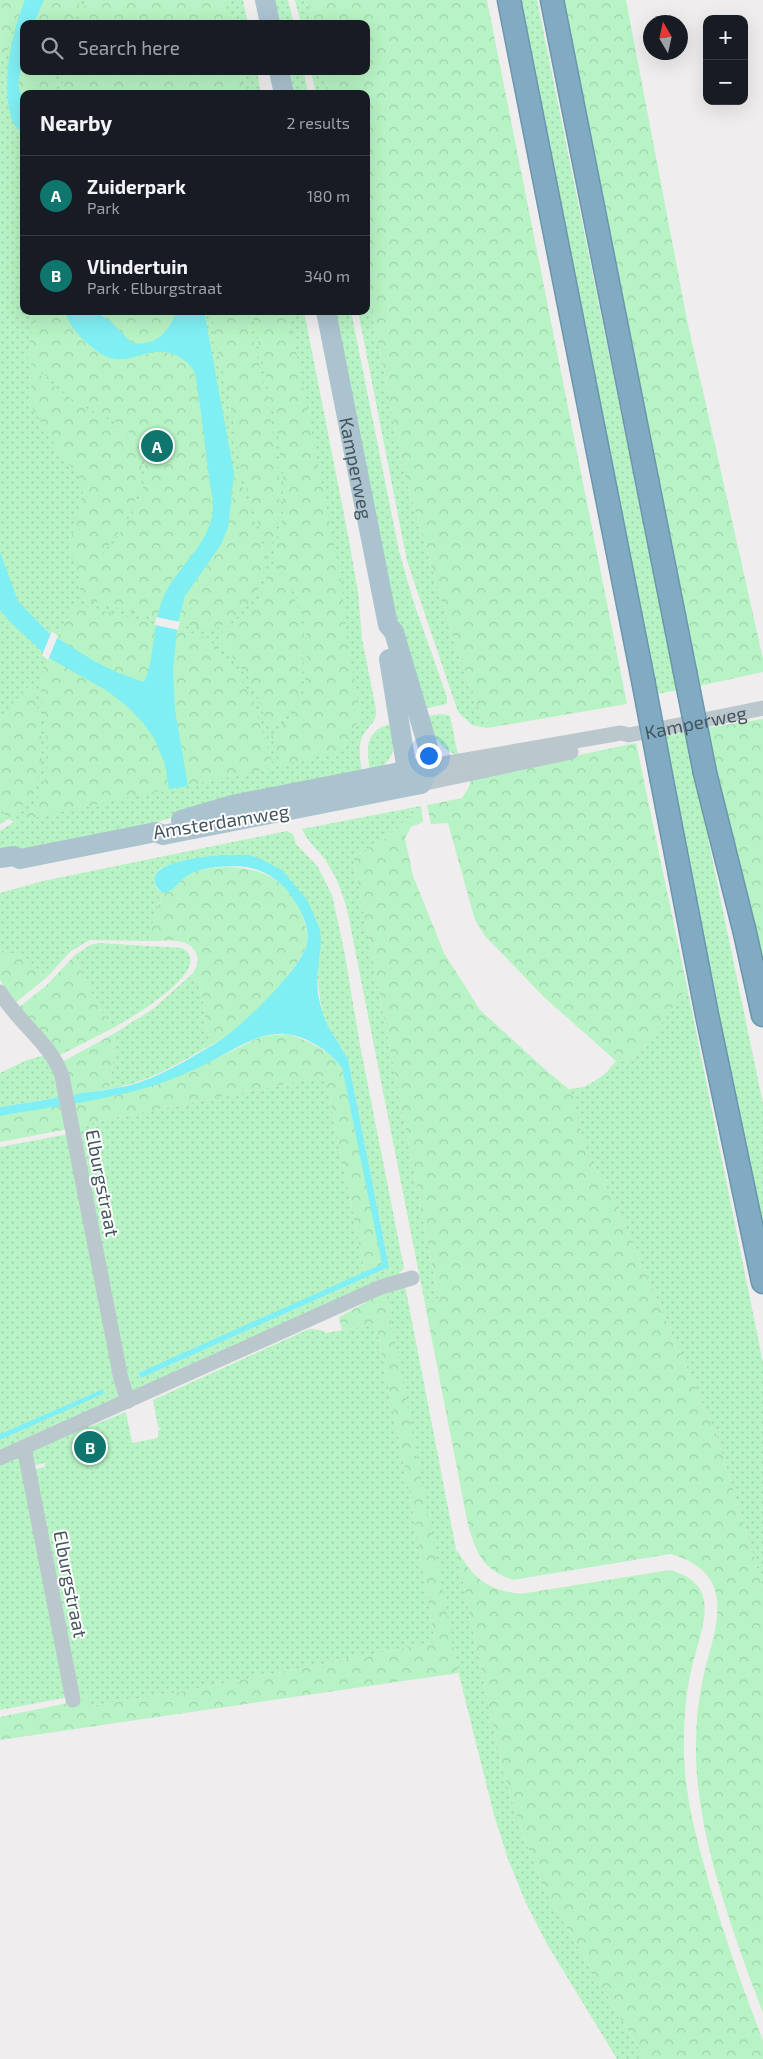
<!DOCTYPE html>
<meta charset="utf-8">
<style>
body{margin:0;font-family:"Exo 2",sans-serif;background:#242831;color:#f1f3f6}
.controls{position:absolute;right:15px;top:15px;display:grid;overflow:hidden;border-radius:10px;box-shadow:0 5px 20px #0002}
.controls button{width:45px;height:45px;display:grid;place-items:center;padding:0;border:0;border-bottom:1px solid #363941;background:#171b24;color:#f1f3f6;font:25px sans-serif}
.compass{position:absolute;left:643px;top:15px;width:45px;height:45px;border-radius:50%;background:#171b24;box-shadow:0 5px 20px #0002;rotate:351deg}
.you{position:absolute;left:428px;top:755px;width:18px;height:18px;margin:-12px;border:4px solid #fff;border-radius:50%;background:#1a73e8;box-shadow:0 0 0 8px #1a73e833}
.badge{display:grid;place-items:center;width:32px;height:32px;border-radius:50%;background:#0f766e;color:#fff;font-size:16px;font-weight:700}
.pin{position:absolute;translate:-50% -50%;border:2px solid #fff;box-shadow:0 1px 5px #0006}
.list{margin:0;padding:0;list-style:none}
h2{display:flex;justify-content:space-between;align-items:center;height:65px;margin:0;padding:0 20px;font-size:21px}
h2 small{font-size:16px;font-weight:400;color:#9ea1a6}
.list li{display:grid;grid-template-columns:32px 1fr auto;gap:15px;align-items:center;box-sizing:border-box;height:80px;padding:0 20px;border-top:1px solid #363941}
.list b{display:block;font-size:19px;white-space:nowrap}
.list p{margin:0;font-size:16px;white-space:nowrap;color:#9ea1a6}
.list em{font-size:16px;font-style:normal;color:#9ea1a6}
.icon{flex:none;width:28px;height:28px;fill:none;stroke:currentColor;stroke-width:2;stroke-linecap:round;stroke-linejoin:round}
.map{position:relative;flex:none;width:763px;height:2059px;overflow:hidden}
.search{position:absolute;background:#171b24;box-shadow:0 5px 20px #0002;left:20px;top:20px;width:350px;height:55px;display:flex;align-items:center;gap:12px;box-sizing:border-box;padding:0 18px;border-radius:10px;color:#9ea1a6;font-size:19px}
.panel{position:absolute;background:#171b24;box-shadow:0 5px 20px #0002;left:20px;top:90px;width:350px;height:225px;border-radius:10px}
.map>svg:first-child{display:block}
.green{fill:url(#green-dots)}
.forest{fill:url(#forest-crowns)}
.water{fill:#80eff4}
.pier{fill:#f0edee}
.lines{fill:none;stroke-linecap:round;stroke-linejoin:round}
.highway-casing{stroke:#6b96ad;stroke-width:25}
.minor{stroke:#bac8ce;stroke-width:15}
.major{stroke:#aac3cf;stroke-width:20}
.highway{stroke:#80abc2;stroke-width:22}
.highway-bridge-casing{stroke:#6b96ad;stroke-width:25;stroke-linecap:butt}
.highway-bridge{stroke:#80abc2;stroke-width:22}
.labels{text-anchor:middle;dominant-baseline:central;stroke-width:4;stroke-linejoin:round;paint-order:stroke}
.street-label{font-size:19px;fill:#44555d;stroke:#fff}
</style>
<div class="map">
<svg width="763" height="2059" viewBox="0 0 763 2059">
<defs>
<pattern id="green-dots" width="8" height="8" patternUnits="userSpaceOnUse" patternTransform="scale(1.25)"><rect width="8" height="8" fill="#b7f3c4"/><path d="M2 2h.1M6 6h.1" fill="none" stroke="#9fd2ab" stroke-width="1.8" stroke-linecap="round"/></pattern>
<pattern id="forest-crowns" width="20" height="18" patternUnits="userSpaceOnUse" patternTransform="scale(1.25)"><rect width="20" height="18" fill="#b7f3c4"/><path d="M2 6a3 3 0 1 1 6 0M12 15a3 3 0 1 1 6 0" fill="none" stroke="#9fd2ab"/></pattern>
</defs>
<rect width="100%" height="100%" fill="#f0edee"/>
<path class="green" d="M 0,0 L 243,0 L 248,24 L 24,24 L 24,71 L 257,71 L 261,94 L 24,94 L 24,311 L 304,311 L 348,535 L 358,592 L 362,639 L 376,709 C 378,723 365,728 361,740 C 358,752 361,765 363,776 L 210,806 L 157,822 L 0,853 L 0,831 L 14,822 L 8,819 L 0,824 Z
M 273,0 L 288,0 L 294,24 L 278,24 Z
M 295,0 L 308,0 L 314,24 L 301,24 Z
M 512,0 L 537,0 L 677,690 L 653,695 Z
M 287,71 L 304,71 L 308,94 L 291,94 Z
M 311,71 L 325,71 L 329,94 L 316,94 Z
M 366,280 L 404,472 L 442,603 L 473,695 L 487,728 L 472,725 L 458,712 L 407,561 L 358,311 L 366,311 Z
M 334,311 L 351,311 L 399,551 L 414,603 L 447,697 L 447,704 L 422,709 L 397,624 Z
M 442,714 L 450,716 L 458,755 C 438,749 433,734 426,716 Z
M 394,723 C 395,750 396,760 370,774 C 367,748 363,730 394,723 Z
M 686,732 L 763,1104 L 763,1233 L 661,737 Z
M 421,806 L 386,838 L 353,857 L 439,1301 L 425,1304 L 347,909 C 342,892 336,876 326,861 C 318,849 307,842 302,829 Z
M 287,831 L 293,834 L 296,844 L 318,867 L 332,895 L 344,950 L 360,1045 L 404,1268 L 398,1275 L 134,1391 L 130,1389 L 74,1126 L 325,1076 L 365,1272 L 138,1373 L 141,1378 L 389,1267 L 348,1059 L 328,1026 L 322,1012 L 317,977 L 320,929 L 316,921 L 277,867 L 250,855 L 220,855 L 195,859 L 161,868 L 156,873 L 154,882 L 156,888 L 163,893 L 151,928 L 151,941 L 90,940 L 71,951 L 47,977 C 32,964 20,953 0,950 L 0,893 L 43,881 Z
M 99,943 L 182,948 C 218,968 129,1019 113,1028 C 96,1005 85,981 75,955 L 90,945 Z
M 192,974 C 205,995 204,1003 206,1026 C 207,1032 210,1039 211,1045 C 178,1064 147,1083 109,1089 L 113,1063 L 115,1033 L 153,1009 Z
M 687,987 L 763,1363 L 763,1587 L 717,1437 L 613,1198 L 588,1158 L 570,1089 L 584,1087 L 593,1082 L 605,1074 L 616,1061 L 636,1057 L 664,1020 Z
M 42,1056 L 44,1056 L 57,1078 L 61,1097 L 0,1107 L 0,1073 L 27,1060 Z
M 69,1134 L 120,1394 L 117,1401 L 0,1454 L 0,1440 L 105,1392 L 103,1389 L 0,1434 L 0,1147 Z
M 403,1275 L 456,1549 L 501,1764 L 521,1830 L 548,1896 L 645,2059 L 617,2059 L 547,1944 L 526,1903 L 508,1859 L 494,1815 L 453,1651 L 384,1284 Z
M 376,1324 L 411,1499 L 435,1642 L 175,1693 L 90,1706 L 87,1696 L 77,1698 L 32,1470 L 45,1467 L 45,1463 L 31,1466 L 29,1455 L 32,1448 L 87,1423 L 89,1427 L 126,1412 L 132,1443 L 158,1438 L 158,1430 L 161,1429 L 158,1427 L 153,1400 L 309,1329 L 321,1330 L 326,1333 Z
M 19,1454 L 69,1697 L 0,1710 L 0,1462 Z"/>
<path class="forest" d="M 0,0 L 25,0 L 12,33 L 5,57 L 0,58 Z
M 44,0 L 81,0 L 71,24 L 33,24 Z
M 87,0 L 225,0 L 230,24 L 77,24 Z
M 308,0 L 487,0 L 627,704 L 487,728 L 473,695 L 442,603 L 404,472 L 366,280 L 366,94 L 329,94 L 325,71 L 366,71 L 366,24 L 314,24 Z
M 558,0 L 626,0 L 687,320 L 763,659 L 763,672 L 699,686 Z
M 24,54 L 24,71 L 56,71 L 57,94 L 24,94 L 24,104 L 18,85 Z
M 62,71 L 240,71 L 244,94 L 63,94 Z
M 35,311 L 65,311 L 66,315 C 78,330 91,351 110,358 C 130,365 150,345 175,355 C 184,359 190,364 194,373 L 213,509 L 207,532 L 194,554 L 173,578 L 163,600 L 159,616 L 152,617 L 85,599 L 80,594 L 80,583 C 109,550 173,480 132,435 C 120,421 100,414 84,405 C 64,392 46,375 27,360 Z
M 94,311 L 176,311 C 173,324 163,338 150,342 C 145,344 138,343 133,344 L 109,320 Z
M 211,311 L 246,311 L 251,328 C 263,384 285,466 278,521 C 276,532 272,544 269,555 L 242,475 L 230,402 L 217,348 Z
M 252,311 L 288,311 L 341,580 L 348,646 L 361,716 L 340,752 L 281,765 L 271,735 C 282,725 293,716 299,703 C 306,691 305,679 306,666 C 310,622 302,594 272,561 L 283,517 L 283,477 L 278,435 Z
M 31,368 C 47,380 63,394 80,405 C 96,417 118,423 131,438 C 166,477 110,551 80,577 L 69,548 L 83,494 L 81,479 L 55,446 L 31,406 Z
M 234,473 L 238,475 L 268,560 L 255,596 L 239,616 L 215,629 L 207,629 L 180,623 L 178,622 L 185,596 L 220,546 L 232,503 Z
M 270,566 L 289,586 L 299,610 L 304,635 L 302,679 L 299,697 L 291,710 L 270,732 L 252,682 L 218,638 C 222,628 242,618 251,610 C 262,598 266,581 270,566 Z
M 79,605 L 157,625 C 152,644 152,664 144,682 C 112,674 84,656 57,638 L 72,609 Z
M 178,629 L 208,638 L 240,677 L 252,700 L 274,767 L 188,786 C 179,744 164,669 178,629 Z
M 49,658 C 87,677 132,699 153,737 C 163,753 166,771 169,789 L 14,822 C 20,818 26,813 31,807 C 42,795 47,776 48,760 C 50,736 31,674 49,658 Z
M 32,683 L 35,686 C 40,738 56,782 8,819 L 0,807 L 0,720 L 2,715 Z
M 763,719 L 763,998 L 707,728 Z
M 636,743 L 687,987 L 664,1020 L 636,1057 L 616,1061 L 545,998 L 485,936 L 475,920 L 448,823 L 431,824 L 427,805 L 462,798 L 469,787 L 471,778 Z
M 421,806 L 423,822 L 411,827 L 405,838 L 413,876 L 444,953 L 480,1010 L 548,1072 L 571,1091 L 588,1158 L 613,1198 L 717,1437 L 763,1587 L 763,2013 C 733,1933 694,1829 696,1743 C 696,1723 698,1703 702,1683 C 707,1655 722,1623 716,1594 C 712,1572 690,1559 670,1554 L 513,1580 C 482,1569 477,1554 468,1525 L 425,1304 L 439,1301 L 353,857 L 386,838 Z
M 225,867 C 263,867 291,881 304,920 C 306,928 309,938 306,946 C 296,974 238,1033 211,1045 C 210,1039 207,1032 206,1026 C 204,1003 205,995 192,974 C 196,969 199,963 197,956 C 192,936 166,941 151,941 L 151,928 L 163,893 C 179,890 179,878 192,872 C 202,869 214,868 225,867 Z
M 0,950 C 21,953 31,963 47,977 L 14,1004 L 0,980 Z
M 75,955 C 85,981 96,1005 113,1028 L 58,1056 L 17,1009 L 48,984 Z
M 115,1033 L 113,1063 L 109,1089 L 69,1095 L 62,1062 Z
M 287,1034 C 309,1041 328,1049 342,1068 L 383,1264 L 365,1272 L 325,1076 L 74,1126 L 70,1104 L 118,1094 L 163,1082 L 203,1065 L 258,1038 L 272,1035 Z
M 63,1105 L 68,1129 L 0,1142 L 0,1116 Z
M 384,1284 L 458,1673 L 0,1740 L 0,1717 L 77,1701 L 77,1698 L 88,1696 L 90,1706 L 175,1693 L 435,1642 L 411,1499 L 376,1324 L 342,1330 L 339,1317 L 365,1303 L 364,1293 Z
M 456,1549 C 474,1578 485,1589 520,1594 L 670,1570 C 723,1585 702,1625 693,1663 C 686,1688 684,1717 684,1742 C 683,1784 693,1826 704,1865 C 720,1925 741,1983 763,2041 L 763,2059 L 645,2059 L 548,1896 L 521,1830 L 501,1764 Z"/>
<path class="water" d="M 25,0 L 44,0 L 33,24 L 24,24 L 24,54 L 18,85 L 24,104 L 24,134 C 20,130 16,127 13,123 C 0,89 11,34 25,0 Z
M 65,311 L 94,311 L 109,320 L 133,344 C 138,343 145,344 150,342 C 163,338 173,324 176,311 L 204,311 L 234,473 L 228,528 L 220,546 L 185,596 L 178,622 L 173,670 L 175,710 L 188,786 L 169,789 L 165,764 L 154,738 L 143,723 L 128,707 L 106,690 L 49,658 L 10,622 L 0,610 L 0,552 L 18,601 L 49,633 L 94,661 L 116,672 L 144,682 C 156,656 152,624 163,598 C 177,566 209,546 213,510 C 214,499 210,487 209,476 C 205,449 203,421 198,394 C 197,386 197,378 194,371 C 191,366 186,361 181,358 C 152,341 134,365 111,358 C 102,356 93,348 86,342 C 77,334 68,323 65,311 Z
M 220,855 L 250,855 L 261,859 L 282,870 L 307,900 L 320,929 L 321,943 L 317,977 L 318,994 L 322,1012 L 328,1026 L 348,1059 L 389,1267 L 141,1378 L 138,1373 L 382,1264 L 342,1068 C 330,1051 307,1036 285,1034 C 258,1032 232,1051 208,1063 C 189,1072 169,1081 149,1087 C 100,1101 50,1107 0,1116 L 0,1107 C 27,1103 55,1098 82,1093 C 97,1091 113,1089 127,1086 C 159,1078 189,1059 216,1043 C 239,1029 302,969 307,943 C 310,929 302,912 294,900 C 284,883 266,870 246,867 C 232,865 198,867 187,876 C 176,883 177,890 163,893 C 157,888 153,885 155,877 C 158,861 205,857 220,855 Z
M 103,1389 L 105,1393 L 0,1440 L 0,1434 Z"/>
<path class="pier" d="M 156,617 L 180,622 L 178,630 L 155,625 Z
M 52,631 L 58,636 L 48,660 L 42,655 Z"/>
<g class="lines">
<defs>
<path id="highway" d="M 509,0 L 643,680
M 552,0 L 685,672
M 705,773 L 745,933 L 763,1015
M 662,781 L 707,1015 L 763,1282"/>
</defs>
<use href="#highway" class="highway-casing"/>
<g class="minor">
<path id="s1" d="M 431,766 L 621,733 L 629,735 L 763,708"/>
<path d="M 421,784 L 571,752"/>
<path d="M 0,992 C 17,1022 51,1043 62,1076 L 121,1379 L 128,1401"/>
<path d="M 24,1447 L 73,1700"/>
<path d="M 0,1458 L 381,1287 L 412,1278"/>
</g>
<g class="major">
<path d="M 265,0 L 270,24"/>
<path d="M 279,71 L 284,94"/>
<path id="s2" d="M 326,311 L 388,625 L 394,632 L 428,747 L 431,766 L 421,784"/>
<path d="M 389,659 L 407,771 L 416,779"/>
<path d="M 181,820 L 232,805 L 431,766"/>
<path d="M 0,858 L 14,856 L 20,859 L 156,832 L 163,835 L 421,784"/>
</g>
<use href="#highway" class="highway"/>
<defs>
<path id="highway-bridge" d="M 685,672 L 705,773
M 643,680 L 662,781"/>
</defs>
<use href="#highway-bridge" class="highway-bridge-casing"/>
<use href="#highway-bridge" class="highway-bridge"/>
</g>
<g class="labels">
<g class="street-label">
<text stroke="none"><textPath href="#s2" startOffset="160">Kamperweg</textPath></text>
<text stroke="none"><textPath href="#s1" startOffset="269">Kamperweg</textPath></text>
<text transform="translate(221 821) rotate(-9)">Amsterdamweg</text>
<text transform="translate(103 1183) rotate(79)">Elburgstraat</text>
<text transform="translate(71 1584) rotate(79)">Elburgstraat</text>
</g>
</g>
</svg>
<div class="controls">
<button>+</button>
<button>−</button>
</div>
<svg class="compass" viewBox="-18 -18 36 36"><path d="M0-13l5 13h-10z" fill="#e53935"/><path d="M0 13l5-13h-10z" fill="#9ea1a6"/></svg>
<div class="you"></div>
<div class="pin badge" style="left:157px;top:446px">A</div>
<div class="pin badge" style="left:90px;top:1447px">B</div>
<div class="search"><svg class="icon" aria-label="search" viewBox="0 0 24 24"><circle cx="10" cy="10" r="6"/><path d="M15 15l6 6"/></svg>Search here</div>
<section class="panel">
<h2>Nearby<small>2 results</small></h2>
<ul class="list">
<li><span class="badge">A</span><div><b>Zuiderpark</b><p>Park</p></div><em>180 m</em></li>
<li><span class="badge">B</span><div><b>Vlindertuin</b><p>Park · Elburgstraat</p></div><em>340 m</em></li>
</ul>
</section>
</div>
